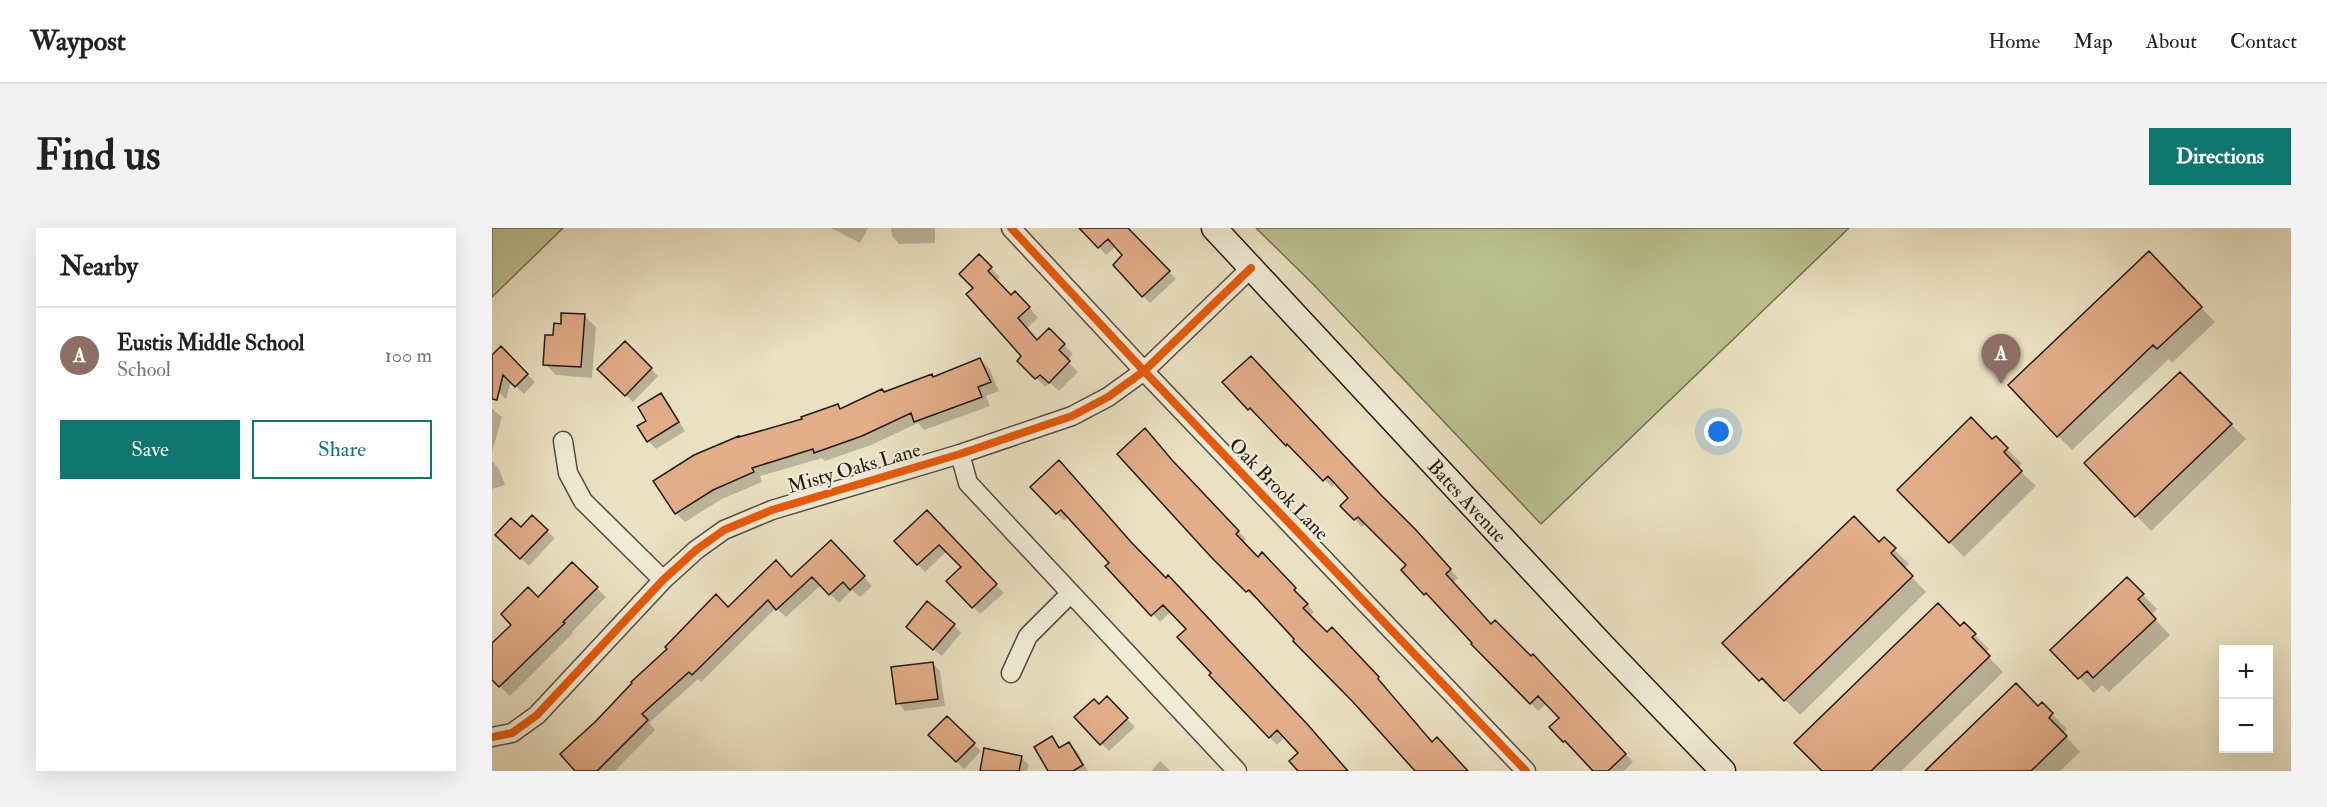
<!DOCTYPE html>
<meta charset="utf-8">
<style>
body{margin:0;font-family:"IM FELL Double Pica",serif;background:#f2f2f2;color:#222}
.controls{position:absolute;right:18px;bottom:18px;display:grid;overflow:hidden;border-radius:0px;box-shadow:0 6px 24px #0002}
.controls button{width:54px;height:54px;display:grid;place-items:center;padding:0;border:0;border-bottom:2px solid #e0e0e0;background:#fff;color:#222;font:30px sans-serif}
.you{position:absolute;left:1227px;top:204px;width:21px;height:21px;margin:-15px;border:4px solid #fff;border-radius:50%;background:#1a73e8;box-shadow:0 0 0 9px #1a73e833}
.badge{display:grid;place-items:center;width:39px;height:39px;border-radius:50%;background:#0f766e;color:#fff;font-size:20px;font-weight:700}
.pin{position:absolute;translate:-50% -50px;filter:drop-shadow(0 2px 3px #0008)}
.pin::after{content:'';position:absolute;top:32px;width:21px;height:18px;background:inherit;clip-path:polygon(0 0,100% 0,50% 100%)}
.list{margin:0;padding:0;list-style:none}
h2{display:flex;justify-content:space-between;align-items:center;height:78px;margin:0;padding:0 24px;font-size:26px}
h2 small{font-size:20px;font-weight:400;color:#767676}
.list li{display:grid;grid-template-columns:39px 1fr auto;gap:18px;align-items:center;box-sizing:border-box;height:96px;padding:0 24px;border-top:2px solid #e0e0e0}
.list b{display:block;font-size:22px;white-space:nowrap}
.list p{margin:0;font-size:20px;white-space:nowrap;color:#767676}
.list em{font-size:20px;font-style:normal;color:#767676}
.actions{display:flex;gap:12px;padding:18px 24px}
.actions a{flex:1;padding:14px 0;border:2px solid #0f766e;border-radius:0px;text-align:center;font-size:21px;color:#0f766e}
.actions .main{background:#0f766e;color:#fff}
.map{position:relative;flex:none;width:1799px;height:543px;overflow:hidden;border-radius:0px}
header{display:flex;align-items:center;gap:36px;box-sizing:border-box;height:84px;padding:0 30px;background:#fff;border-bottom:2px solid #e0e0e0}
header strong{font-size:28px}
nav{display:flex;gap:33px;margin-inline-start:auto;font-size:21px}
.intro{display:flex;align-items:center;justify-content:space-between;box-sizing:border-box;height:144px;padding:0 36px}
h1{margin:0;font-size:42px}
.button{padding:15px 27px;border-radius:0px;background:#0f766e;color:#fff;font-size:21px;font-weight:700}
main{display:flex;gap:36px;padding:0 36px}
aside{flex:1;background:#fff;border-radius:0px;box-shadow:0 6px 24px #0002}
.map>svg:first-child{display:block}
.green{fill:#bac291;stroke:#706e52;stroke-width:1.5}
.shadow{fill:#0003}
.building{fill:#e2ad89;stroke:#261914;stroke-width:1.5}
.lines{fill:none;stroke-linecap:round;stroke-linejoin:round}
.street-casing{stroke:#574b40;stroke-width:21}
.secondary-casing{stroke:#261914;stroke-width:27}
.street{stroke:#f1ecd7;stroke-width:18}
.secondary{stroke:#f1ecd7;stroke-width:24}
.cycleway-casing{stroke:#f1ecd7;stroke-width:11}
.cycleway{stroke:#e8590c;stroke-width:8}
.labels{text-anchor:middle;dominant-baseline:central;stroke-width:4.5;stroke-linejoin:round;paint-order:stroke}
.street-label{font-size:20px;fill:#261914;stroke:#f1ecd7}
</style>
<header>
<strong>Waypost</strong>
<nav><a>Home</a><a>Map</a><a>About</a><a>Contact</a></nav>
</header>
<div class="intro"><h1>Find us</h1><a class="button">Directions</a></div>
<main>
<aside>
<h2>Nearby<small></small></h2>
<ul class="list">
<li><span class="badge" style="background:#8d6e63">A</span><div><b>Eustis Middle School</b><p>School</p></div><em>100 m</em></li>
</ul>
<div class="actions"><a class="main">Save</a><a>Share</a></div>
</aside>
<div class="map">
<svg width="1799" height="543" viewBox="0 0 1799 543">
<rect width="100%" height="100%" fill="#eae1c2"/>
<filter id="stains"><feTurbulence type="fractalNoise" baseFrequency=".00333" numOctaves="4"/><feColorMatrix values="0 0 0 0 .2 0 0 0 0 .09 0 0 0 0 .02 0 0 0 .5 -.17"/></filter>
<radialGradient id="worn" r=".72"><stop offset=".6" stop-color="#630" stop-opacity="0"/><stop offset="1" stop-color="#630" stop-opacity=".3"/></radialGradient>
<path class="green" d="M 0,0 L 71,0 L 0,69 Z
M 764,0 L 1357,0 L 1049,296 L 821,56 Z"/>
<path class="shadow" d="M 339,0 L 376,0 L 368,15 Z
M 399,0 L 443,0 L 443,15 L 407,16 L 400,8 Z
M 589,0 L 636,0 L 684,51 L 658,75 L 651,68 L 632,27 L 624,18 L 614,27 Z
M 487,28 L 508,49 L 504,54 L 519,69 L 533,74 L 546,90 L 534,101 L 546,114 L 557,102 L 581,126 L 575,133 L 586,144 L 567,163 L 558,155 L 553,159 L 527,133 L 531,128 L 483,60 Z
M 1672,40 L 1723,94 L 1680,135 L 1677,131 L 1580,222 L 1566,208 Z
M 92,88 L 104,99 L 100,150 L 64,147 L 53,136 L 62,109 L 70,97 Z
M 133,115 L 166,148 L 141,174 L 107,141 Z
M 9,120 L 43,154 L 32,166 L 19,153 L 14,171 L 0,157 L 0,129 Z
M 488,131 L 497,140 L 507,163 L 494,168 L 498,178 L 432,202 L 426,195 L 379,217 L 333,233 L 330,230 L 268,248 L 270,254 L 230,271 L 193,294 L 184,285 L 163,253 L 346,178 L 350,182 L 442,150 Z
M 1688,146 L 1754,211 L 1659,303 L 1594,235 Z
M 732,154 L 894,275 L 932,312 L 966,350 L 960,355 L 999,398 L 1049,436 L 1141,534 L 1132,543 L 1103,543 L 1059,499 L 1069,490 L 1055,475 L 1046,483 L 981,416 L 982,415 L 943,372 L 941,373 L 911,342 L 917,337 L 874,295 L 870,299 L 850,278 L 858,270 L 844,255 L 840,259 L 804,223 L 802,224 L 766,187 L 764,188 Z
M 169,167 L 176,175 L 193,203 L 164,221 L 156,213 L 156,193 Z
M 0,181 L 10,189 L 0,224 Z
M 1504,210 L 1530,236 L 1525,240 L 1544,258 L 1472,329 L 1407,262 Z
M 0,233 L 7,241 L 13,257 L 0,261 Z
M 687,242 L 754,311 L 751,314 L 766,331 L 770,327 L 810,369 L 809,370 L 822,384 L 818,389 L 835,406 L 857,421 L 894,458 L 892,459 L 926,496 L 924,498 L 940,516 L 974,543 L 926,543 L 765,369 L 763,371 L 720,328 Z
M 540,259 L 647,323 L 824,506 L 854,543 L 809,543 L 808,526 L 793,509 L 785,517 L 719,447 L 721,445 L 696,401 L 679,383 L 668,394 L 577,289 L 572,293 Z
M 435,284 L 512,365 L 488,386 L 457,353 L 471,339 L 455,323 L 433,344 L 404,313 Z
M 40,289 L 63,310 L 37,338 L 5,307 L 29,301 Z
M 1392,311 L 1417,336 L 1412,341 L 1434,364 L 1308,487 L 1285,464 L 1283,466 L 1233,415 Z
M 347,322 L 380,358 L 368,369 L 360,362 L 347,375 L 329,357 L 294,389 L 284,380 L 209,454 L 206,451 L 157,495 L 163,502 L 123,543 L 85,543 L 236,381 L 299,351 Z
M 80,336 L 114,369 L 80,404 L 81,405 L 18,468 L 0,450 L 0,417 Z
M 1635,351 L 1665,381 L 1659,387 L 1678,407 L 1617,464 L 1610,457 L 1602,465 L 1561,422 Z
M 1472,396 L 1497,421 L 1493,425 L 1511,444 L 1409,543 L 1332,543 Z
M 462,397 L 469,405 L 450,428 L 423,407 Z
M 441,436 L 448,443 L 453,478 L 413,483 L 406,475 Z
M 615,471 L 643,499 L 617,523 L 587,492 Z
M 1550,476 L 1575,501 L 1571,505 L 1588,524 L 1568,543 L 1435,543 Z
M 455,490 L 489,523 L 472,541 L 438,507 Z
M 560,510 L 569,520 L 577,516 L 585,523 L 596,543 L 558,543 Z
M 529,529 L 537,537 L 535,543 L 489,543 Z
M 668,533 L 678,543 L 659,543 Z"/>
<path class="building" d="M 587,0 L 636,0 L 678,43 L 650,69 L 621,37 L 630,27 L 616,11 L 606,20 Z
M 1657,23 L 1710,79 L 1665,121 L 1661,117 L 1565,209 L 1516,157 Z
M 487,26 L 500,39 L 496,43 L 519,67 L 523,63 L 538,79 L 526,90 L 545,112 L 557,100 L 573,116 L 567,122 L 578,133 L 557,155 L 548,147 L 543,151 L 525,133 L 529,128 L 474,66 L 481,60 L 467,46 Z
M 69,85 L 93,86 L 89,139 L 51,137 L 53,107 L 61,107 L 62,95 L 69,96 Z
M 133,113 L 160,140 L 133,168 L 105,141 Z
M 9,118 L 36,146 L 23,159 L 11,147 L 5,172 L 0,171 L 0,127 Z
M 759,128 L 889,267 L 924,302 L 959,341 L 954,346 L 999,396 L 1003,392 L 1039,428 L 1041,426 L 1134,526 L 1116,543 L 1101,543 L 1073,513 L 1071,514 L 1057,499 L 1067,490 L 1046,468 L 1038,476 L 979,416 L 980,415 L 934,365 L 932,367 L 909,342 L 914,337 L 866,289 L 862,292 L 848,278 L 856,270 L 836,248 L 831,253 L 795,216 L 794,218 L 758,180 L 756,182 L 730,154 Z
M 488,130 L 499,154 L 486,159 L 490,169 L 422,194 L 419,185 L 370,208 L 322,225 L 321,221 L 260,240 L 262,244 L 221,262 L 183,286 L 161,253 L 202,227 L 247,208 L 247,209 L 310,191 L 309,189 L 346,176 L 348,181 L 390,161 L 392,164 L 440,146 L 441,149 Z
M 1688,144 L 1740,196 L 1643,289 L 1592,235 Z
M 169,165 L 187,194 L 155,214 L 145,198 L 154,193 L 146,179 Z
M 1479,189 L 1500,211 L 1504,208 L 1516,220 L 1512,224 L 1530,243 L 1457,315 L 1405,262 Z
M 653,200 L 680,232 L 747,303 L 744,306 L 766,329 L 770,324 L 804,360 L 802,362 L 816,376 L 811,380 L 835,404 L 840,399 L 887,449 L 886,451 L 940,514 L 945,509 L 976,543 L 923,543 L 861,474 L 801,413 L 802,411 L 757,362 L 754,364 L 719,329 L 625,226 Z
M 567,232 L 639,314 L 674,350 L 676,347 L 816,497 L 856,543 L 806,543 L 797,533 L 806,525 L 785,502 L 777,510 L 717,447 L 719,445 L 685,409 L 694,401 L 671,377 L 659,388 L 613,338 L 617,335 L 569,282 L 564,286 L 538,259 Z
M 435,282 L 505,356 L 480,380 L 454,353 L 469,339 L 447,317 L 425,337 L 402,313 Z
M 40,287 L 56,302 L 28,331 L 3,307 L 19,290 L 29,299 Z
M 1362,288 L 1387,314 L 1392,309 L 1404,320 L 1399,325 L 1421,348 L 1292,473 L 1270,450 L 1267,453 L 1230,415 Z
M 339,312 L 373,348 L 358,362 L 351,354 L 337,367 L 320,349 L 284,382 L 276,372 L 200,447 L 197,444 L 150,486 L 156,492 L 105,543 L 83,543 L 68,526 L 104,493 L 140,455 L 139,454 L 175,421 L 173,419 L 224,366 L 236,379 L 284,332 L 299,349 Z
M 80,334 L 106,359 L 71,394 L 73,395 L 7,459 L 0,452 L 0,415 L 19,397 L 9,386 L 36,359 L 46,369 Z
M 1635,349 L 1652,366 L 1646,371 L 1664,391 L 1601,450 L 1595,443 L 1586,451 L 1558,422 Z
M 435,373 L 463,396 L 441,422 L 414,399 Z
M 1446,375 L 1468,398 L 1472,394 L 1484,406 L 1480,409 L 1498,428 L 1379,543 L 1330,543 L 1302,515 Z
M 441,434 L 446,471 L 404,476 L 399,439 Z
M 1524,455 L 1546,478 L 1550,474 L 1561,485 L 1557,490 L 1575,508 L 1539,543 L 1433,543 Z
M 615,468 L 636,490 L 608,517 L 582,489 L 602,471 L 607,476 Z
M 455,488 L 483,515 L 464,534 L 436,507 Z
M 560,508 L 567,520 L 577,514 L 591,537 L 581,543 L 556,543 L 542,519 Z
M 492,520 L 530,528 L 527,543 L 488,543 Z"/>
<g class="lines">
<defs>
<path id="street" d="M 519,0 L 652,143 L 1034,543
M 71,213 L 76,245 L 91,273 L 171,352
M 468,226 L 476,255 L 745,543
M 519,445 L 536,408 L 579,365
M 0,509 L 20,505 L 45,487 L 171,352 L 204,322 L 232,302 L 280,282 L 468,226 L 580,188 L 616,169 L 652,143 L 759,40"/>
<path id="secondary" d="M 722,0 L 1110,417 L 1231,543"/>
</defs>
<use href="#street" class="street-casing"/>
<use href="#secondary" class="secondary-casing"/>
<use href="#street" class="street"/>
<use href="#secondary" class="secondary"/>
<defs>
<path id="cycleway" d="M 519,0 L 652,143 L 1034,543
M 0,509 L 20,505 L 45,487 L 171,352 L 204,322 L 232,302 L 280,282 L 468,226 L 580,188 L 616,169 L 652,143 L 759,40"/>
</defs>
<use href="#cycleway" class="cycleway-casing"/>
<use href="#cycleway" class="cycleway"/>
</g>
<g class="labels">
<g class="street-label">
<text transform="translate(362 240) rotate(-16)">Misty Oaks Lane</text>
<text transform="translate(787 261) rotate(46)">Oak Brook Lane</text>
<text transform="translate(975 273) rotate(47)">Bates Avenue</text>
</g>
</g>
<rect width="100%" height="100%" filter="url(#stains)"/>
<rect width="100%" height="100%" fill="url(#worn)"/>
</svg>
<div class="controls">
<button>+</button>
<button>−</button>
</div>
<div class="you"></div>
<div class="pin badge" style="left:1509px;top:156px;background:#8d6e63">A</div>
</div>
</main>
